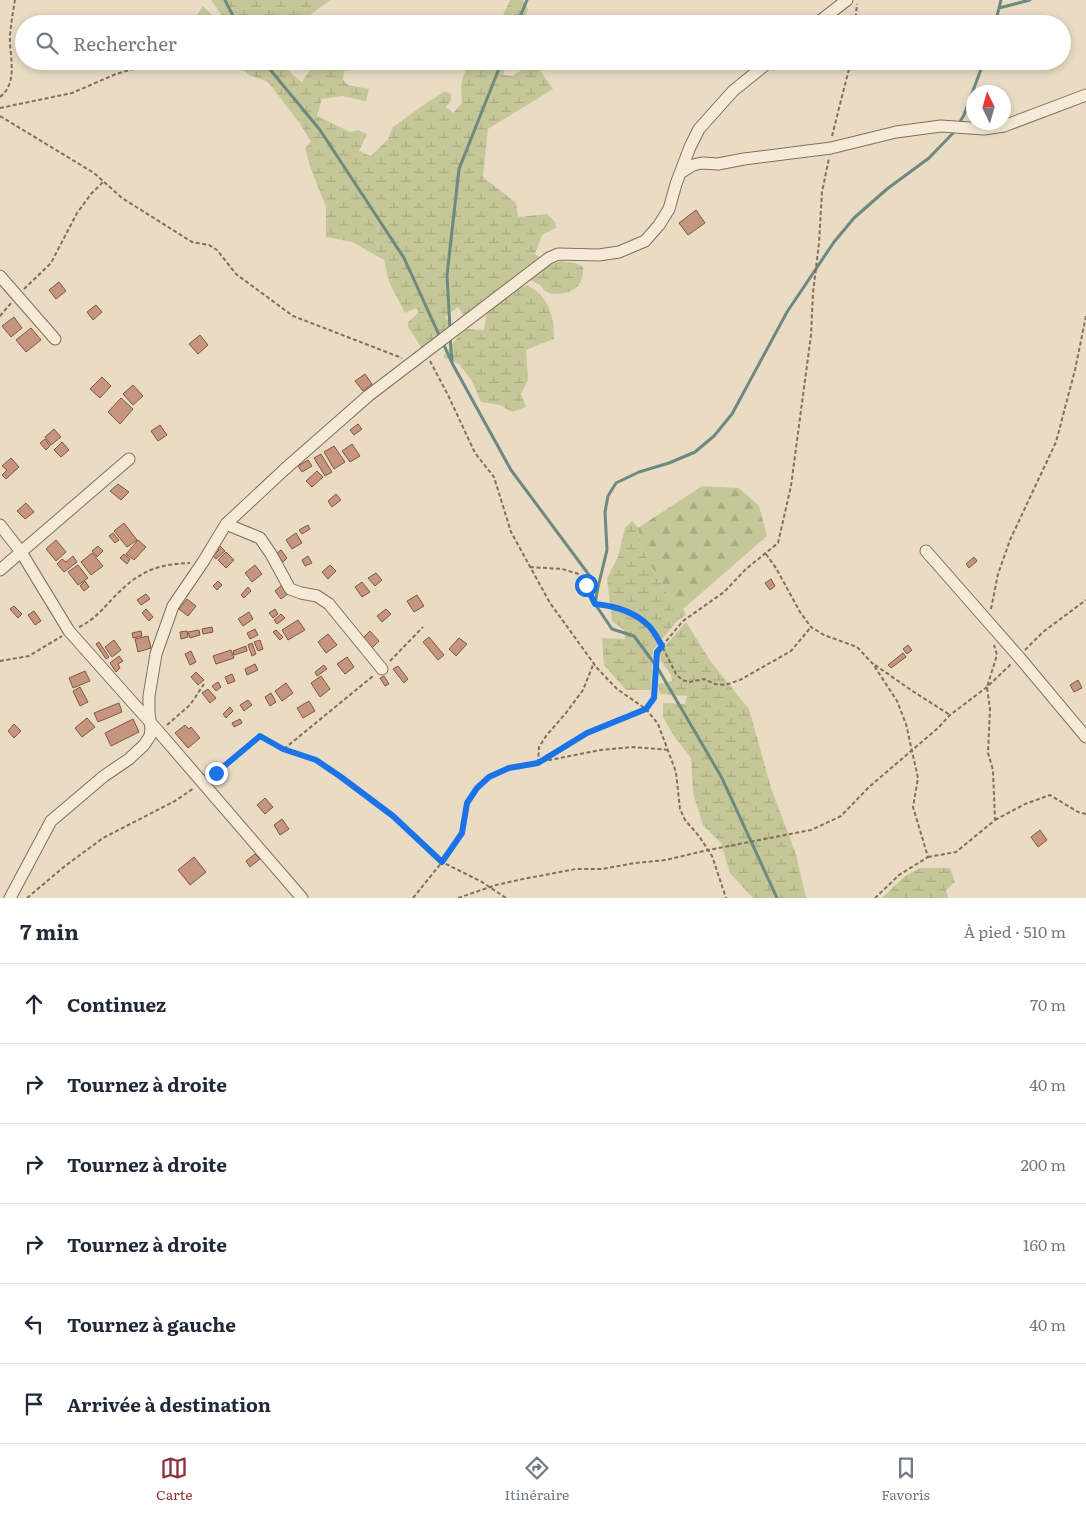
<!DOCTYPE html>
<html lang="fr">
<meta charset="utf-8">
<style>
body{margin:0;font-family:Literata,serif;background:#f2f2f3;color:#1f2937}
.compass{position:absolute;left:966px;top:85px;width:45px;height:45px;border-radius:50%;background:#fff;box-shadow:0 2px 8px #0003;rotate:355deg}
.stop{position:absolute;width:15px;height:15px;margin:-11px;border:4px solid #1a73e8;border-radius:50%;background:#fff}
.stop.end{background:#1a73e8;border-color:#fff;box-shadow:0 1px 5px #0008}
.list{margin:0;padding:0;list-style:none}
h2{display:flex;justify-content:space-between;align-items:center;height:65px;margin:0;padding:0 20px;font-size:21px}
h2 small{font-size:16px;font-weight:400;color:#747a83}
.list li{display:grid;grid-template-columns:32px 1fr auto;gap:15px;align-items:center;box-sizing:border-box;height:80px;padding:0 20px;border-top:1px solid #e0e1e3}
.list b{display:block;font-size:19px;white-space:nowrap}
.list em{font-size:16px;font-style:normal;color:#747a83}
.icon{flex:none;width:28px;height:28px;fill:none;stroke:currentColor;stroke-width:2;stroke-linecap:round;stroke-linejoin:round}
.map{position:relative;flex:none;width:1086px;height:898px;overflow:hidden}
.search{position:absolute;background:#fff;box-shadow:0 2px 8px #0003;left:15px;right:15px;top:15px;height:55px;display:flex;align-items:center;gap:12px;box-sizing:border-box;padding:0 18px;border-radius:28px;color:#747a83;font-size:19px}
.sheet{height:545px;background:#fff}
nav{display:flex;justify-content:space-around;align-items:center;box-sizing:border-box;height:70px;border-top:1px solid #e0e1e3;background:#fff;font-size:14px;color:#747a83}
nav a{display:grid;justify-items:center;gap:2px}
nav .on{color:#8c3139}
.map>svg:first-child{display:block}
.forest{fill:url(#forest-firs)}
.wetland{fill:url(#wetland-marsh)}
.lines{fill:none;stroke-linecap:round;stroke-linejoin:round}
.stream{stroke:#6d8a81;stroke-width:3}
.building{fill:#c5957d;stroke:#805744}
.minor-casing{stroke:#836e5c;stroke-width:13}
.path{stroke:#836e5c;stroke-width:2;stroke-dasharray:4 2.5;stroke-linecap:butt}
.minor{stroke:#f5ead6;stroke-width:11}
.route{stroke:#1a73e8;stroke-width:6}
</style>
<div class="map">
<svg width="1086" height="898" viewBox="0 0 1086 898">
<defs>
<pattern id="forest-firs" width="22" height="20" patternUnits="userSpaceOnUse" patternTransform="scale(1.25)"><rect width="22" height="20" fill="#c5c799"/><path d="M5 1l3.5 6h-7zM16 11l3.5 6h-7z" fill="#aaab83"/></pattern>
<pattern id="wetland-marsh" width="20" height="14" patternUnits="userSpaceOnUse" patternTransform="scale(1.25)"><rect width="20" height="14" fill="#c5c799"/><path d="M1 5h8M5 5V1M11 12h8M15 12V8" fill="none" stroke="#aaab83"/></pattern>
</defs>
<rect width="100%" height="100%" fill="#eadcc4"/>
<path class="forest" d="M 702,486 L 739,488 L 759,506 L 767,536 L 683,609 L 673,607 L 641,546 L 638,528 Z"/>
<path class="wetland" d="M 211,0 L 330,0 L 298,24 L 191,24 L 203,6 L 217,20 L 221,14 Z
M 510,0 L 523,0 L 528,9 L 523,24 L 499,24 Z
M 234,61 L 281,61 L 292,74 L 302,82 C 318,55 327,61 355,61 L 354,69 L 344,71 L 343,80 L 348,85 L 369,89 L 366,101 L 342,96 L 322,99 L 317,116 L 350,132 L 358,130 L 367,134 L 359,151 L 371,156 L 388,139 L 393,127 L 425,104 L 445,91 L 451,94 L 451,100 L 446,107 L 453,113 L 462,103 C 460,83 461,78 471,61 L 508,61 L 503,75 L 512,76 L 534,62 L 553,89 L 488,129 L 483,177 L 516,203 L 518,217 L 547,214 L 555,222 L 556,228 L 542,235 L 535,254 L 541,258 L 465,318 L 458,307 L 445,317 L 453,326 L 422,348 L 408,327 L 408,322 L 419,312 L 416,308 L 405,313 L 389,282 L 384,260 L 352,242 L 326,237 L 326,207 L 311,169 L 305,148 L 311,142 L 301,125 L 268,82 L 249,75 Z
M 561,261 L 575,263 L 583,267 C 584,273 582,281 578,286 C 571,293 555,297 547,292 C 544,291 543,288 541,286 C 538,283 534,282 530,280 L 549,265 Z
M 528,286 C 548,295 555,318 554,339 L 526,350 L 528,380 L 521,394 L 526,407 L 512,412 L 500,405 L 481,402 L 472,381 L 459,364 L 443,357 L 459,335 L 467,329 L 484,330 L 487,312 L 520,287 Z
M 632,521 L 638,528 L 641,546 L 673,606 L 683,609 L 686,615 L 678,620 L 653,650 L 651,690 L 626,690 L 604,665 L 602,638 L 625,639 L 624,630 L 612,621 L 607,578 L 618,557 L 625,528 Z
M 686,622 L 711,662 L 749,709 L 771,788 L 796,854 L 806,898 L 753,898 L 730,873 L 721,843 L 703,825 L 693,793 L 691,758 L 674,736 L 663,717 L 663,703 L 685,704 L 687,696 L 660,694 L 658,684 L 672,681 L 671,675 L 661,661 L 660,652 Z
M 920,868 L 950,868 L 955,882 L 946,890 L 948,898 L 882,898 L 904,877 Z"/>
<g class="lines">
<path class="stream" d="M 225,0 L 237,24
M 999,8 L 1030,0
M 517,24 L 527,0
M 995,24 L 1001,0
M 263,61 L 320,130 L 404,258 L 440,337
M 958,125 L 964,115 L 984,61
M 450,329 L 447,275 L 459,169 L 502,61
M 450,338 L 452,361
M 443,343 L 452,363 L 511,470 L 598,587 L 595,604 L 612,629 L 634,636 L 657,667 L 722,778 L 777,898
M 598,587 L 607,550 L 605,512 L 608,496 L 616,483 L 639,472 L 669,463 L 695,452 L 714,436 L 732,414 L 787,312 L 834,242 L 854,218 L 887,189 L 929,158 L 955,131"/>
</g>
<path class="building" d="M 696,210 L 705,223 L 688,235 L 679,223 Z
M 59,282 L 66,291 L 56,299 L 49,290 Z
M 96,305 L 102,312 L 93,320 L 87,312 Z
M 14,317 L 22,328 L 11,337 L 2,326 Z
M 31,328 L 41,340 L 26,352 L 16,340 Z
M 200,335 L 208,345 L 198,354 L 189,344 Z
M 365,374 L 372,384 L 363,391 L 355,381 Z
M 102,377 L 111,386 L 100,398 L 90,389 Z
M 133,385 L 143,396 L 133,405 L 123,394 Z
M 121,398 L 133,409 L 120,424 L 108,412 Z
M 358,424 L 362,429 L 354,435 L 350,430 Z
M 160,425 L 167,435 L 158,441 L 151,431 Z
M 54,429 L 61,437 L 51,445 L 45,437 Z
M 45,439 L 50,446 L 46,450 L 40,443 Z
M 62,442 L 69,450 L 61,457 L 54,450 Z
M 352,444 L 360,456 L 350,462 L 342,451 Z
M 334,446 L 345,462 L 334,469 L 324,452 Z
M 321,454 L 332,472 L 325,476 L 314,458 Z
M 11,458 L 19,467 L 6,479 L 2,475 L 7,470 L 2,466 Z
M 308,460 L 312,466 L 302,472 L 298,466 Z
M 317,471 L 323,477 L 312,487 L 306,481 Z
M 118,484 L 129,492 L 121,500 L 110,491 Z
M 336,494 L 341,500 L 332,507 L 328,501 Z
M 26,503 L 34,512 L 25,519 L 17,511 Z
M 124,523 L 137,540 L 127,547 L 114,531 Z
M 308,525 L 310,529 L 302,534 L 299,530 Z
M 113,533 L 119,540 L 115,543 L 109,536 Z
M 296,533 L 302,543 L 292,549 L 286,540 Z
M 56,540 L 66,552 L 56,561 L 46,549 Z
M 138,540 L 146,547 L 134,560 L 126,554 Z
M 218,544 L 225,551 L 216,559 L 213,556 L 219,550 L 216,546 Z
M 98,546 L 103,551 L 97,557 L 92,551 Z
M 281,550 L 287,558 L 283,562 L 276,554 Z
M 226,552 L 234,560 L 226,568 L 218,560 Z
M 92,553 L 103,566 L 91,575 L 81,562 Z
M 124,554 L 130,559 L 127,564 L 120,558 Z
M 73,556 L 77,562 L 64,572 L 57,564 L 62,559 L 66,562 Z
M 308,556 L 312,563 L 305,566 L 302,560 Z
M 974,557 L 977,561 L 969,568 L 966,564 Z
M 78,565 L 88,578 L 78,585 L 68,572 Z
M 255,565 L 262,574 L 252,582 L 245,573 Z
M 330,565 L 336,571 L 328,579 L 322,572 Z
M 376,573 L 382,580 L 375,586 L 368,578 Z
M 771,579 L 775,586 L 770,590 L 765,583 Z
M 85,581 L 89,587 L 84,591 L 80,586 Z
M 218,581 L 222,585 L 217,590 L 213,586 Z
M 362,582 L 370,592 L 362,597 L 355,587 Z
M 283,584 L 289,593 L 281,599 L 275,591 Z
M 248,587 L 251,591 L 244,598 L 241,595 Z
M 146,594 L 150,599 L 141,605 L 137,600 Z
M 417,595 L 424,606 L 414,612 L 407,601 Z
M 187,599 L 196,606 L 188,616 L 179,609 Z
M 14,606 L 22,614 L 18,618 L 10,609 Z
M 146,609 L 153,617 L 149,621 L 142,613 Z
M 275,609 L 278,614 L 273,618 L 269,613 Z
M 386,609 L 391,614 L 382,622 L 377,616 Z
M 34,611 L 41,621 L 35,625 L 28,615 Z
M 249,612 L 253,619 L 243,626 L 238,619 Z
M 281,614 L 285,618 L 277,624 L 274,620 Z
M 298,620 L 305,630 L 288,640 L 282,630 Z
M 212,627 L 213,632 L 203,634 L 202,629 Z
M 255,629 L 258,635 L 250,639 L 247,633 Z
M 199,630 L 200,635 L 190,638 L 188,632 Z
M 276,630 L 283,637 L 280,640 L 273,632 Z
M 141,631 L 142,636 L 133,638 L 132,633 Z
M 187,631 L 188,637 L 181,639 L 180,632 Z
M 370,631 L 379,641 L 372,648 L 363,638 Z
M 328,634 L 337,645 L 326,653 L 318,642 Z
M 148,636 L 151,648 L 138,652 L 135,639 Z
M 429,637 L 444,655 L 438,660 L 423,642 Z
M 459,638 L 467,644 L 456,656 L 449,649 Z
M 114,640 L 121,650 L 112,657 L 105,647 Z
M 260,640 L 263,649 L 258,651 L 254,642 Z
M 99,642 L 109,657 L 106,659 L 96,644 Z
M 252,643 L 256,654 L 252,656 L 248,645 Z
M 908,645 L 912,650 L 907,654 L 903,649 Z
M 246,646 L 247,651 L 234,655 L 233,651 Z
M 231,650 L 234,658 L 216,664 L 213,656 Z
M 191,651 L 196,662 L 190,665 L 185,654 Z
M 903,653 L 906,657 L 891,668 L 888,665 Z
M 119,656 L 123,661 L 118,664 L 120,668 L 116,672 L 110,663 Z
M 347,657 L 354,667 L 345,674 L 337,664 Z
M 255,664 L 258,670 L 247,675 L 245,669 Z
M 324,665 L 327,669 L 317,676 L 315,672 Z
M 398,666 L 408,679 L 404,683 L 393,669 Z
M 85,671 L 90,681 L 73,688 L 69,678 Z
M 196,672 L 204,680 L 198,685 L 191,677 Z
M 232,674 L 235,681 L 228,684 L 225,677 Z
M 321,676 L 330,689 L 320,697 L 311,683 Z
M 384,676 L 389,684 L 385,686 L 380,678 Z
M 1078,680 L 1082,688 L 1074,692 L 1070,685 Z
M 218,682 L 221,687 L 216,691 L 212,686 Z
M 286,683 L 293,693 L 282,701 L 275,691 Z
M 80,687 L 88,702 L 80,706 L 73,691 Z
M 208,689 L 216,698 L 210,703 L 202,693 Z
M 271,693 L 276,702 L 270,706 L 265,697 Z
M 248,700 L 252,705 L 244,711 L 240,705 Z
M 309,701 L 315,711 L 303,718 L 297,708 Z
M 119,703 L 122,712 L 98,722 L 94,713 Z
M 230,707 L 233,711 L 226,718 L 223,714 Z
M 87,718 L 95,727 L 82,737 L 75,728 Z
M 133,719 L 139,732 L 111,746 L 105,733 Z
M 240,719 L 242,723 L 234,727 L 232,723 Z
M 14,724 L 21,731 L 14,738 L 8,731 Z
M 185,725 L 189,729 L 191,727 L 200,738 L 188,748 L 175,733 Z
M 265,798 L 273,807 L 265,814 L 257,805 Z
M 282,819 L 289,829 L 280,835 L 274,825 Z
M 1040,830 L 1047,840 L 1038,847 L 1031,837 Z
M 255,854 L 260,859 L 250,867 L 246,861 Z
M 194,857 L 206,872 L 190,885 L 178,870 Z"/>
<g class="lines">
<defs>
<path id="minor" d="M 816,24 L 847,0
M 680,173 L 693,165 L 702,163 L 718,164 L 744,159 L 831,148 L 896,132 L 941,126 L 984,129 L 1004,126 L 1086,95
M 0,276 L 55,339
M 226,524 L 260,538 L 271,554 L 290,589 L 301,593 L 317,596 L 329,604 L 382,669
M 0,525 L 21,552 L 69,631 L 158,731 L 302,898
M 926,551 L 1019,657 L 1086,737
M 0,570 L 129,459
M 10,898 L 51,821 L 104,776 L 129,759 L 144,745 L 150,736 L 151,729 L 149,712 L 149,696 L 156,654 L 173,606 L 203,562 L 226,524 L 285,469 L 368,396 L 549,258 L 558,254 L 599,255 L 619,252 L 645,241 L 659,225 L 669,209 L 676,184 L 690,147 L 699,129 L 733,91 L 770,61"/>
</defs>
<use href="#minor" class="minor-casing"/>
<path class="path" d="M 855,24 L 857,4
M 0,97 C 19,82 9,56 10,35 C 11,23 13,12 15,0
M 0,108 L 72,93 L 116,74 L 161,61
M 0,116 L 94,173 L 122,198 L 192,242 L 209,245 L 217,250 L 236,274 L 293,316 L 402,358
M 832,136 L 851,61
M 24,289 L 51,263 L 77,213 L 91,194 L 104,181
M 0,316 L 11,303
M 430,361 L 448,395 L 475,453 L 494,477 L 511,532 L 550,603 L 597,668 L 617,689 L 646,709 L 658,724 L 676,772 L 680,809 L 685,820 L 699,836 L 712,856 L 726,898
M 766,554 L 776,568 L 800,612 L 811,627 L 824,635 L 857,647 L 873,664 L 897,701 L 906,724 L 918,778 L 913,807 L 928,857 L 899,875 L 875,898
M 530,567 L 562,569 L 579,574 L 595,604 L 617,607 L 633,614 L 649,626 L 662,646 L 676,674 L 682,680 L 690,682 L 704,679 L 715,684 L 725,685 L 740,680 L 791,651 L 811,627
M 991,609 L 998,574 L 1010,540 L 1056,442 L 1075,370 L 1086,316
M 79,627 C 96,619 104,607 117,594 C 140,571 158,564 190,563
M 1025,650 L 1043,632 L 1086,600
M 0,661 L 29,656 L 62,636
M 390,661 L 423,627
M 875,665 L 914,692 L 950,715
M 167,725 L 190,705 L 204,684
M 284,749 L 373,676
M 538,763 L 587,733 L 646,709 L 654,698 L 657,652 L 662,646 L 683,621 L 724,592 L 746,569 L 778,543 L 791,486 L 811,335 L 813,293 L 819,243 L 822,192 L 829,158
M 538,763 L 539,747 L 546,736 L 566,713 L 583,690 L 593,665
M 210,777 L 260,736 L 283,749 L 316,760 L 393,816 L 442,862 L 482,882 L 506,898
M 995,820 L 1025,804 L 1050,795 L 1078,812 L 1086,814
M 928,857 L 956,852 L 995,820 L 993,770 L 988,753 L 990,709 L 987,687 L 997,655 L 994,645
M 27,898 L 65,866 L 103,838 L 175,801 L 194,788
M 413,898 L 442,862 L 462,833 L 467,803 L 477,788 L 489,777 L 509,768 L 601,750 L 633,747 L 669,750
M 458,898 L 496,885 L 523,879 L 576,869 L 602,869 L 635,863 L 666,860 L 708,850 L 811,830 L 841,816 L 869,787 L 938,728 L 950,715 L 987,687 L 1011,664"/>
<use href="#minor" class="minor"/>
</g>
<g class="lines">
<path class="route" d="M 216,773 L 260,736 L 283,749 L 316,760 L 341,777 L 393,816 L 442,862 L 462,833 L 467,803 L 477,788 L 489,777 L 509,768 L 538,763 L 587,733 L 646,709 L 654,698 L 657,652 L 662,646 C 658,639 654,631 649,626 C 634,611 615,606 595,604 L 586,585"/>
</g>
</svg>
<svg class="compass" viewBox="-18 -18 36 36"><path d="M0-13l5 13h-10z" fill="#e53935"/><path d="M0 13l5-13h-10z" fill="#747a83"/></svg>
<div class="stop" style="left:586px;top:585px"></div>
<div class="stop end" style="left:216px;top:773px"></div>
<div class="search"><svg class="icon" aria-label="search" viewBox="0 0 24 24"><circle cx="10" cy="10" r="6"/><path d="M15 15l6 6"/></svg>Rechercher</div>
</div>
<section class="sheet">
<h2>7 min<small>À pied · 510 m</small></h2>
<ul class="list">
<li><svg class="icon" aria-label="ahead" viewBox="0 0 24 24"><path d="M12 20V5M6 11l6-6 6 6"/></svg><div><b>Continuez</b></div><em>70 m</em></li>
<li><svg class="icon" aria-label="right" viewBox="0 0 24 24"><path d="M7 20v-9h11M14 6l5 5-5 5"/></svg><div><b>Tournez à droite</b></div><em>40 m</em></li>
<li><svg class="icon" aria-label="right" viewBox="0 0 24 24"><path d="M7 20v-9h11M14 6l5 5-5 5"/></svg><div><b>Tournez à droite</b></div><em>200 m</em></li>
<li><svg class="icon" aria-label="right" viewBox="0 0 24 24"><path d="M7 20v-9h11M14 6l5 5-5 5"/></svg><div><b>Tournez à droite</b></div><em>160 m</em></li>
<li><svg class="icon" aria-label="left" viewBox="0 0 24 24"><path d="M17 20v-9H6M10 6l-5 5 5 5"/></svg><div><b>Tournez à gauche</b></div><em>40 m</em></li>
<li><svg class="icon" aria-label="arrive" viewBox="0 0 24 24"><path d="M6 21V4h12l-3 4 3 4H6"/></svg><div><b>Arrivée à destination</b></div></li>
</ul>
</section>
<nav>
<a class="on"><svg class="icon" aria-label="map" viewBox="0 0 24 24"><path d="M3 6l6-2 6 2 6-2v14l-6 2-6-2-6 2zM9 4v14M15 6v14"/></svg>Carte</a>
<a><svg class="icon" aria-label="directions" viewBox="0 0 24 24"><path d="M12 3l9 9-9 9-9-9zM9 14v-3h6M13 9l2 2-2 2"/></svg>Itinéraire</a>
<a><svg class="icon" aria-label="saved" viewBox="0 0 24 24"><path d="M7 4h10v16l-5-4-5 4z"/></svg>Favoris</a>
</nav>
